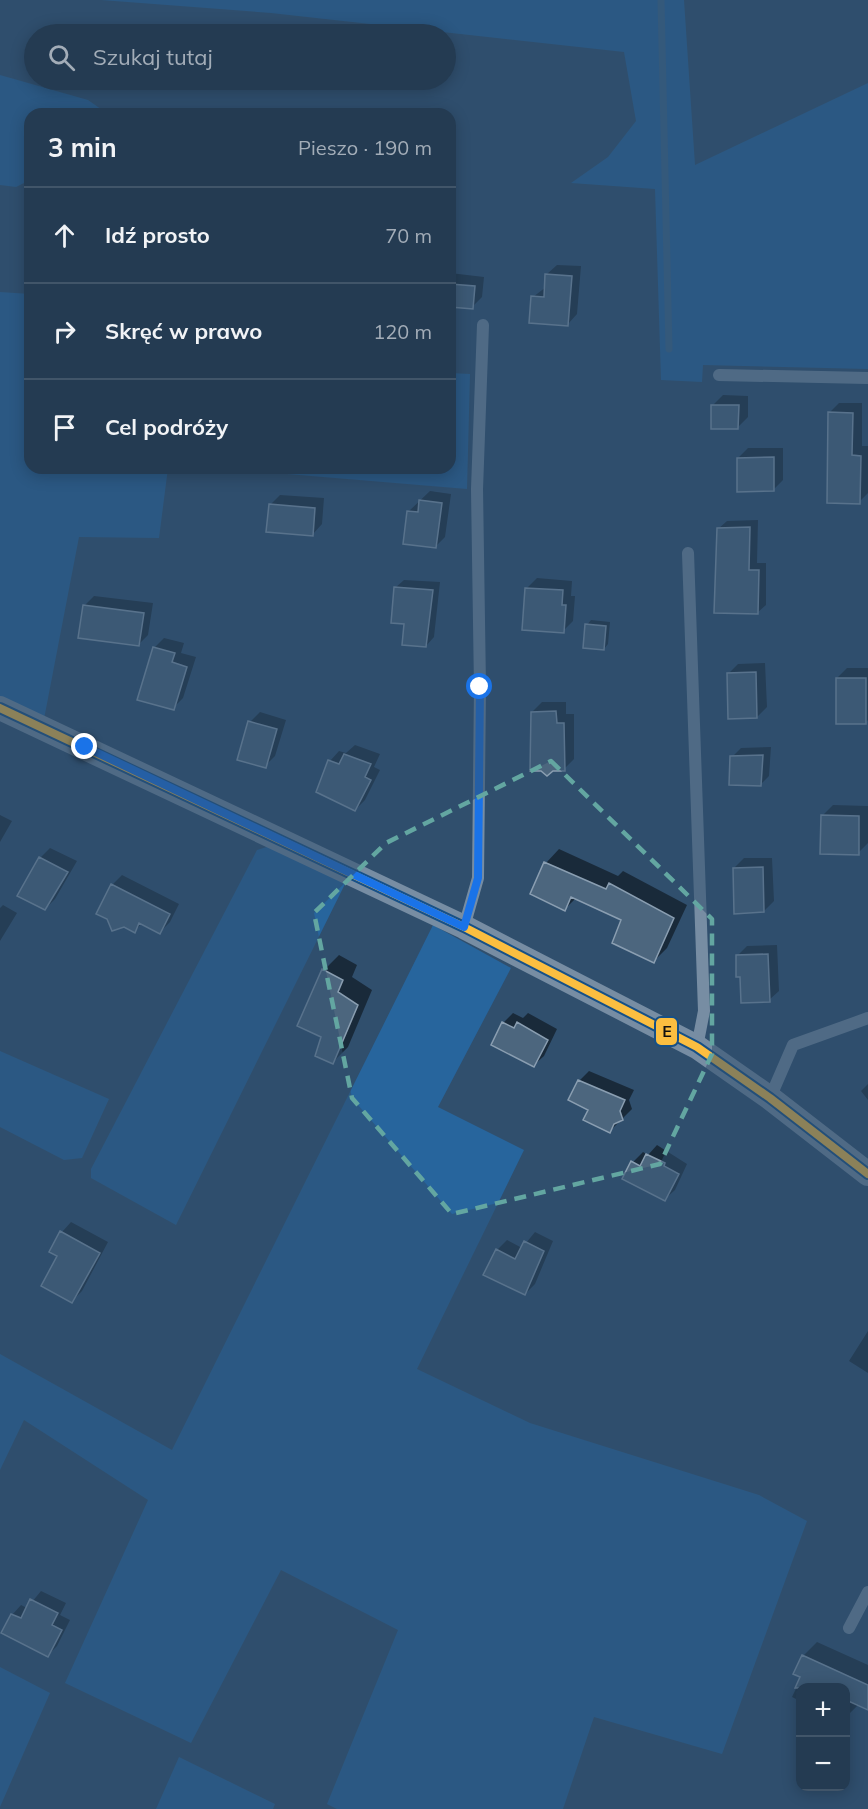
<!DOCTYPE html>
<html lang="pl">
<meta charset="utf-8">
<style>
body{margin:0;font-family:Mulish,sans-serif;background:#30465c;color:#f1f3f6}
.controls{position:absolute;right:18px;bottom:18px;display:grid;overflow:hidden;border-radius:12px;box-shadow:0 3px 15px #0003}
.controls button{width:54px;height:54px;display:grid;place-items:center;padding:0;border:0;border-bottom:2px solid #415569;background:#243b52;color:#f1f3f6;font:30px sans-serif}
.stop{position:absolute;width:18px;height:18px;margin:-14px;border:4px solid #1a73e8;border-radius:50%;background:#fff}
.stop.end{background:#1a73e8;border-color:#fff;box-shadow:0 2px 6px #0008}
.list{margin:0;padding:0;list-style:none}
h2{display:flex;justify-content:space-between;align-items:center;height:78px;margin:0;padding:0 24px;font-size:26px}
h2 small{font-size:20px;font-weight:400;color:#a3adb8}
.list li{display:grid;grid-template-columns:39px 1fr auto;gap:18px;align-items:center;box-sizing:border-box;height:96px;padding:0 24px;border-top:2px solid #415569}
.list b{display:block;font-size:22px;white-space:nowrap}
.list em{font-size:20px;font-style:normal;color:#a3adb8}
.icon{flex:none;width:33px;height:33px;fill:none;stroke:currentColor;stroke-width:2;stroke-linecap:round;stroke-linejoin:round}
.map{position:relative;flex:none;width:868px;height:1809px;overflow:hidden}
.search{position:absolute;background:#243b52;box-shadow:0 3px 15px #0003;left:24px;top:24px;width:432px;height:66px;display:flex;align-items:center;gap:15px;box-sizing:border-box;padding:0 21px;border-radius:33px;color:#a3adb8;font-size:22px}
.panel{position:absolute;background:#243b52;box-shadow:0 3px 15px #0003;left:24px;top:108px;width:432px;height:366px;border-radius:18px}
.map>svg:first-child{display:block}
.green{fill:#27659d}
.shadow{fill:#0007}
.lines{fill:none;stroke-linecap:round;stroke-linejoin:round}
.stream{stroke:#3b668d;stroke-width:7}
.building{fill:#4c667e;stroke:#8a9eb1;stroke-width:1.5}
.service{stroke:#778da3;stroke-width:12}
.minor{stroke:#778da3;stroke-width:24}
.bus-1-casing{stroke:#165087;stroke-width:12}
.bus-1{stroke:#fbbe40;stroke-width:8}
.route{stroke:#1a73e8;stroke-width:8}
.marked{fill:none;stroke:#63a6a1;stroke-width:4.5;stroke-dasharray:12 8;stroke-linejoin:round}
.line-badge{stroke:#165087;stroke-width:2}
.pale-badge-label{font-size:16px;text-anchor:middle;font-weight:bold;fill:#111}
</style>
<div class="map">
<svg width="868" height="1809" viewBox="0 0 868 1809">
<rect width="100%" height="100%" fill="#304f6d"/>
<path class="green" d="M 101,0 L 684,0 L 695,165 L 868,83 L 868,369 L 703,365 L 702,382 L 661,380 L 655,189 L 571,183 L 608,157 L 636,121 L 624,52 L 271,13 Z
M 0,75 L 88,100 L 108,114 L 30,114 L 30,180 L 16,187 L 0,185 Z
M 0,292 L 30,294 L 30,468 L 168,468 L 159,538 L 79,537 L 44,719 L 0,698 Z
M 450,373 L 470,374 L 467,489 L 215,468 L 450,468 Z
M 270,846 L 346,882 L 176,1225 L 91,1178 L 91,1169 L 257,850 Z
M 433,925 L 511,968 L 438,1107 L 524,1150 L 417,1369 L 530,1423 L 759,1495 L 807,1521 L 722,1754 L 594,1717 L 563,1809 L 337,1809 L 327,1804 L 398,1630 L 281,1570 L 191,1743 L 65,1683 L 148,1500 L 24,1420 L 0,1470 L 0,1354 L 172,1450 Z
M 0,1051 L 109,1099 L 82,1158 L 64,1160 L 0,1127 Z
M 0,1667 L 50,1693 L 0,1807 Z
M 179,1757 L 275,1804 L 273,1809 L 156,1809 Z"/>
<path class="shadow" d="M 557,265 L 581,266 L 577,314 L 568,324 L 533,297 L 546,287 L 547,274 Z
M 450,273 L 484,277 L 482,297 L 472,307 L 450,305 Z
M 723,395 L 748,396 L 748,417 L 738,427 L 713,405 Z
M 839,403 L 862,403 L 862,446 L 868,446 L 868,493 L 859,502 L 829,413 Z
M 748,448 L 783,448 L 783,480 L 773,490 L 738,458 Z
M 430,491 L 451,494 L 445,537 L 435,547 L 408,512 Z
M 280,495 L 324,498 L 322,524 L 313,534 L 270,505 Z
M 758,520 L 757,563 L 766,563 L 766,605 L 757,613 L 718,529 L 727,521 Z
M 537,578 L 572,581 L 571,596 L 575,596 L 573,621 L 563,631 L 527,588 Z
M 404,580 L 440,582 L 434,637 L 426,646 L 406,622 L 395,588 Z
M 94,596 L 153,603 L 148,635 L 138,645 L 84,606 Z
M 591,620 L 610,622 L 608,644 L 604,649 L 587,625 Z
M 164,638 L 184,643 L 181,653 L 196,657 L 183,698 L 173,708 L 154,648 Z
M 765,663 L 767,707 L 757,717 L 728,674 L 738,664 Z
M 847,668 L 868,668 L 868,720 L 866,722 L 837,678 Z
M 542,702 L 566,702 L 566,714 L 574,714 L 574,759 L 564,769 L 532,712 Z
M 260,712 L 286,720 L 275,756 L 265,766 L 250,722 Z
M 355,745 L 380,754 L 374,767 L 380,770 L 365,800 L 355,810 L 330,761 L 339,751 L 346,753 Z
M 771,747 L 769,776 L 760,785 L 732,757 L 741,748 Z
M 833,805 L 868,806 L 868,843 L 858,853 L 823,815 Z
M 0,815 L 12,821 L 0,842 Z
M 50,848 L 77,861 L 55,899 L 45,909 L 40,858 Z
M 559,849 L 618,876 L 623,871 L 687,905 L 667,948 L 653,962 L 623,919 L 576,898 L 565,909 L 546,863 Z
M 744,858 L 772,858 L 774,901 L 764,911 L 734,868 Z
M 122,875 L 179,904 L 170,922 L 160,932 L 142,923 L 135,931 L 112,885 Z
M 3,905 L 17,913 L 0,941 L 0,908 Z
M 777,945 L 779,991 L 769,1000 L 742,976 L 737,956 L 747,946 Z
M 339,955 L 357,965 L 352,977 L 372,990 L 348,1047 L 333,1062 L 323,1037 L 324,970 Z
M 513,1013 L 523,1018 L 528,1013 L 557,1029 L 544,1056 L 534,1065 L 503,1023 Z
M 589,1071 L 634,1090 L 629,1100 L 632,1109 L 610,1131 L 590,1109 L 579,1081 Z
M 868,1084 L 868,1100 L 861,1091 Z
M 657,1145 L 687,1164 L 675,1190 L 665,1199 L 633,1162 L 643,1152 L 648,1155 Z
M 71,1222 L 108,1242 L 82,1291 L 72,1301 L 59,1256 L 62,1232 Z
M 535,1232 L 553,1241 L 535,1284 L 525,1294 L 497,1250 L 507,1240 L 522,1248 Z
M 868,1331 L 868,1373 L 849,1361 Z
M 41,1591 L 66,1603 L 60,1615 L 70,1620 L 57,1646 L 48,1655 L 12,1615 L 21,1605 L 27,1608 Z
M 817,1642 L 868,1665 L 868,1708 L 859,1704 L 846,1717 L 846,1688 L 800,1688 L 800,1701 L 792,1697 L 802,1676 L 803,1656 Z"/>
<g class="lines">
<path class="stream" d="M 661,0 L 669,349"/>
</g>
<path class="building" d="M 545,274 L 572,276 L 568,326 L 529,323 L 531,296 L 544,297 Z
M 450,284 L 475,286 L 473,309 L 450,307 Z
M 711,405 L 739,405 L 738,429 L 711,429 Z
M 828,412 L 853,413 L 852,455 L 861,456 L 860,504 L 827,503 Z
M 774,457 L 774,491 L 737,492 L 737,458 Z
M 419,500 L 442,503 L 436,548 L 403,544 L 407,511 L 418,512 Z
M 269,504 L 315,508 L 313,536 L 266,532 Z
M 750,527 L 749,570 L 759,570 L 758,614 L 714,613 L 717,528 Z
M 394,587 L 433,590 L 426,647 L 402,645 L 404,624 L 391,623 Z
M 525,588 L 563,590 L 562,605 L 566,605 L 564,633 L 522,630 Z
M 83,605 L 144,613 L 139,646 L 78,638 Z
M 585,624 L 606,626 L 604,650 L 583,648 Z
M 153,647 L 175,653 L 172,662 L 187,667 L 174,710 L 137,700 Z
M 756,672 L 757,718 L 728,719 L 727,673 Z
M 836,678 L 866,678 L 866,724 L 836,724 Z
M 556,711 L 557,723 L 564,723 L 565,771 L 553,771 L 547,776 L 541,771 L 530,771 L 531,712 Z
M 248,721 L 277,729 L 266,768 L 237,760 Z
M 344,754 L 371,764 L 365,777 L 371,780 L 355,811 L 316,792 L 328,760 L 339,764 Z
M 763,755 L 761,786 L 729,785 L 730,756 Z
M 821,815 L 859,816 L 859,855 L 820,854 Z
M 39,857 L 68,872 L 45,910 L 17,896 Z
M 544,862 L 606,889 L 609,883 L 674,918 L 654,963 L 612,943 L 621,920 L 571,897 L 565,911 L 530,894 Z
M 763,867 L 764,912 L 734,914 L 733,868 Z
M 111,884 L 170,914 L 160,934 L 139,923 L 135,933 L 124,927 L 112,931 L 107,919 L 96,914 Z
M 768,954 L 770,1002 L 741,1003 L 740,977 L 736,977 L 736,955 Z
M 322,969 L 343,980 L 338,992 L 358,1005 L 333,1064 L 315,1056 L 321,1037 L 297,1026 Z
M 502,1022 L 514,1028 L 517,1022 L 548,1040 L 534,1067 L 491,1045 Z
M 578,1080 L 625,1100 L 620,1111 L 623,1120 L 614,1124 L 610,1133 L 583,1120 L 588,1110 L 568,1100 Z
M 646,1154 L 665,1163 L 664,1166 L 679,1174 L 665,1201 L 622,1179 L 631,1161 L 640,1166 Z
M 60,1231 L 100,1253 L 72,1303 L 41,1286 L 57,1256 L 49,1252 Z
M 524,1241 L 544,1251 L 525,1295 L 483,1275 L 496,1249 L 515,1259 Z
M 30,1599 L 58,1613 L 52,1625 L 62,1630 L 48,1657 L 1,1633 L 11,1614 L 21,1618 Z
M 802,1655 L 868,1685 L 868,1710 L 846,1700 L 846,1688 L 795,1688 L 800,1677 L 793,1674 Z"/>
<g class="lines">
<path class="service" d="M 719,375 L 868,378
M 688,553 L 704,1011 L 697,1047
M 464,927 L 478,878 L 480,687 L 477,489 L 483,325
M 770,1098 L 793,1045 L 868,1018
M 849,1628 L 868,1592"/>
<path class="minor" d="M 0,708 L 464,927 L 697,1047 L 770,1098 L 868,1174"/>
<defs>
<path id="bus-1" d="M 0,708 L 464,927 L 697,1047 L 770,1098 L 868,1174"/>
</defs>
<use href="#bus-1" class="bus-1-casing"/>
<use href="#bus-1" class="bus-1"/>
</g>
<g class="lines">
<path class="route" d="M 85,747 L 464,927 L 478,878 L 480,687"/>
</g>
<path d="M0 0H868V1809H0ZM 551,761 L 712,919 L 712,1054 L 660,1164 L 452,1214 L 352,1098 L 314,913 L 386,843 Z" fill="#304f6d" fill-opacity=".55" fill-rule="evenodd"/>
<path class="marked" d="M 551,761 L 712,919 L 712,1054 L 660,1164 L 452,1214 L 352,1098 L 314,913 L 386,843 Z"/>
<rect class="line-badge" x="655" y="1017" width="23" height="29" rx="6" fill="#fbbe40"/>
<g class="pale-badge-label">
<text x="667" y="1037">E</text>
</g>
</svg>
<div class="controls">
<button>+</button>
<button>−</button>
</div>
<div class="stop" style="left:480px;top:687px"></div>
<div class="stop end" style="left:85px;top:747px"></div>
<div class="search"><svg class="icon" aria-label="search" viewBox="0 0 24 24"><circle cx="10" cy="10" r="6"/><path d="M15 15l6 6"/></svg>Szukaj tutaj</div>
<section class="panel">
<h2>3 min<small>Pieszo · 190 m</small></h2>
<ul class="list">
<li><svg class="icon" aria-label="ahead" viewBox="0 0 24 24"><path d="M12 20V5M6 11l6-6 6 6"/></svg><div><b>Idź prosto</b></div><em>70 m</em></li>
<li><svg class="icon" aria-label="right" viewBox="0 0 24 24"><path d="M7 20v-9h11M14 6l5 5-5 5"/></svg><div><b>Skręć w prawo</b></div><em>120 m</em></li>
<li><svg class="icon" aria-label="arrive" viewBox="0 0 24 24"><path d="M6 21V4h12l-3 4 3 4H6"/></svg><div><b>Cel podróży</b></div></li>
</ul>
</section>
</div>
